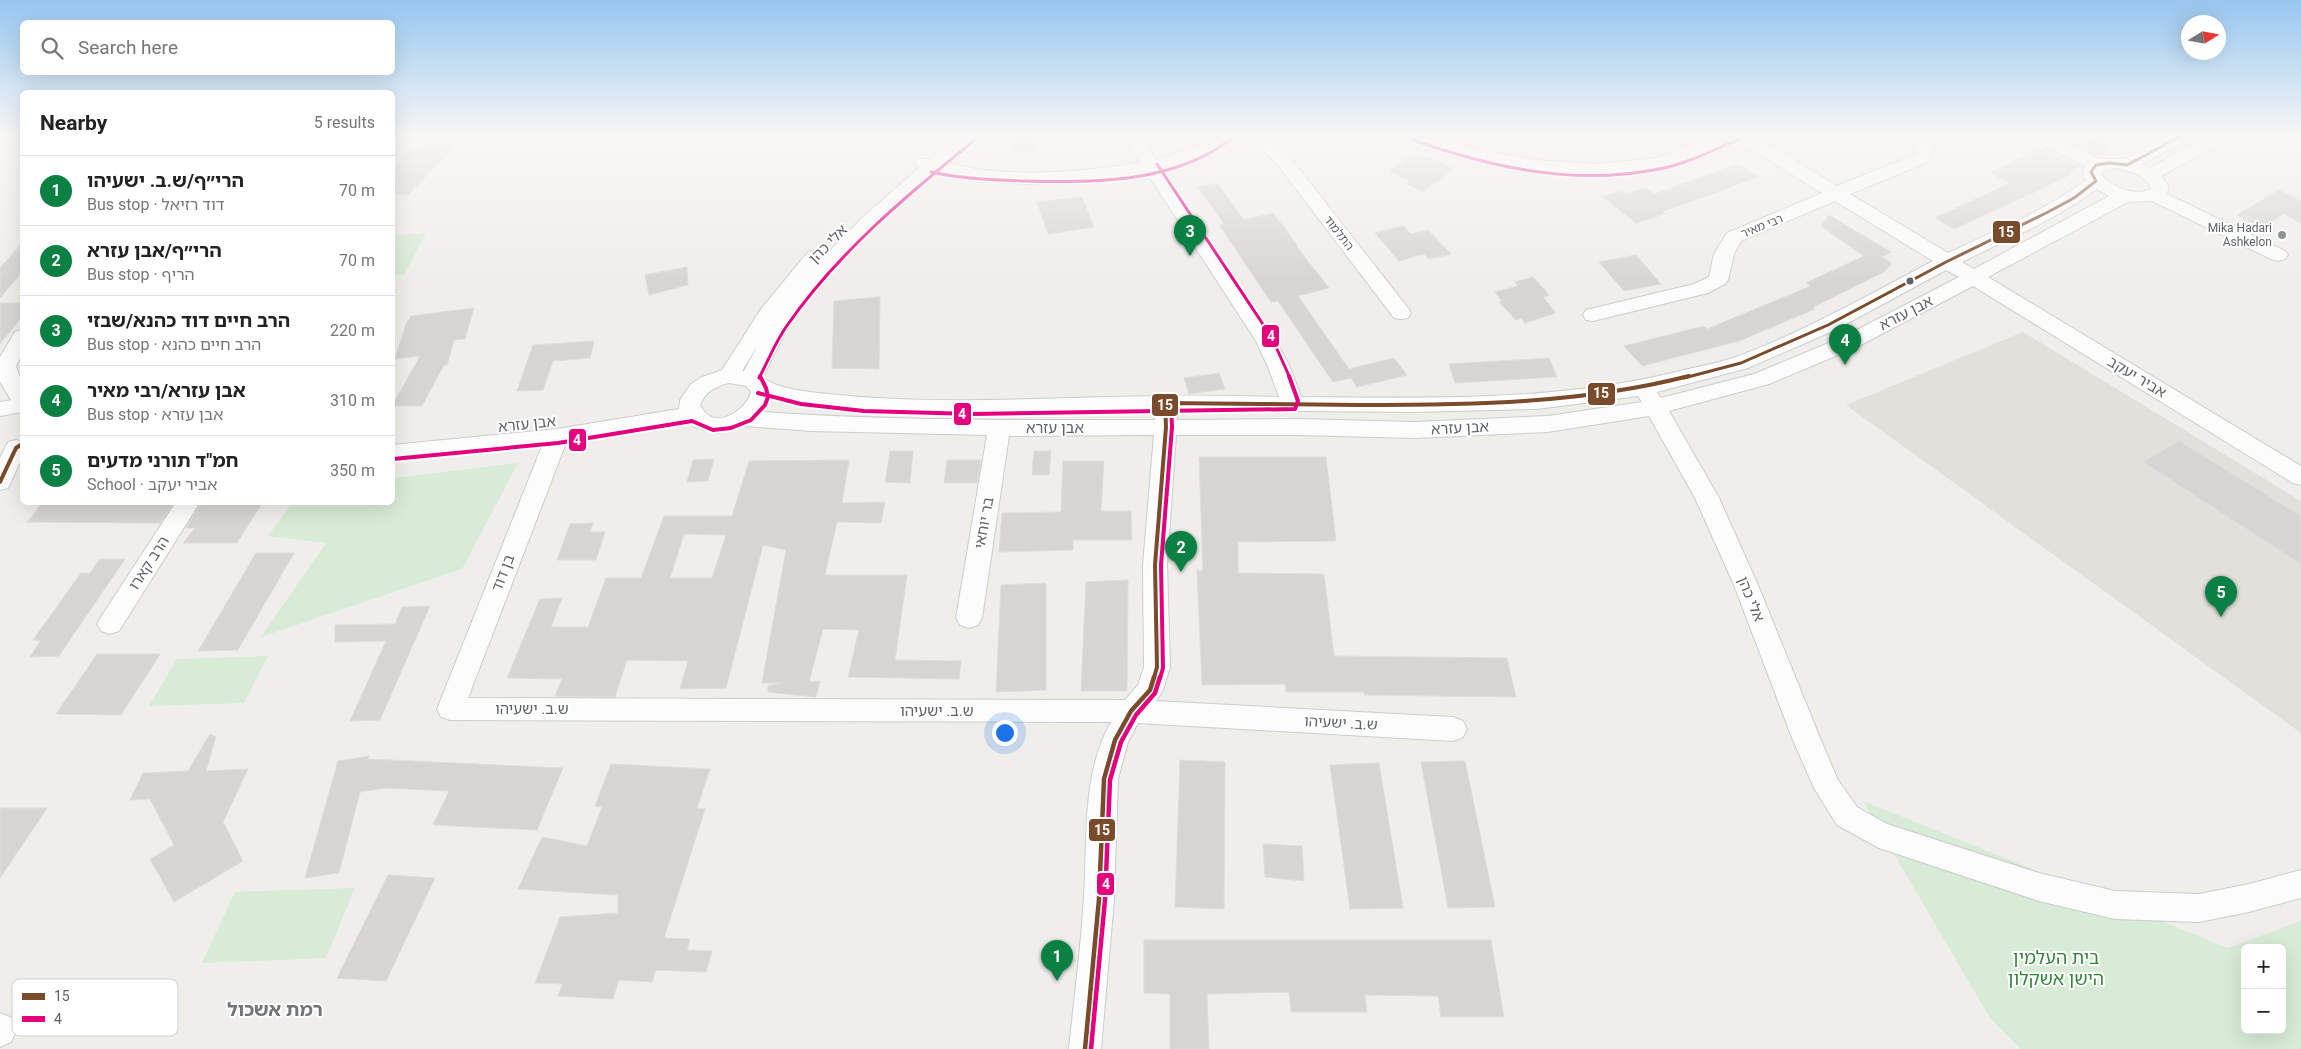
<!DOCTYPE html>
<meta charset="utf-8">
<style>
body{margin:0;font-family:Roboto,"Noto Sans Hebrew",sans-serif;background:#f2f2f2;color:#222}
.controls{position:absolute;right:15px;bottom:15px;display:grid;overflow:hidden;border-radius:8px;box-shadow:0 5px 20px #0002}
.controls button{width:45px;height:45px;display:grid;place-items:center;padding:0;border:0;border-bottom:1px solid #e0e0e0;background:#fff;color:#222;font:25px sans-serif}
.compass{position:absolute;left:2181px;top:15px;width:45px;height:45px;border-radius:50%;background:#fff;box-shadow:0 5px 20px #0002;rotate:79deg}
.you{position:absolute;left:1004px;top:732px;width:18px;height:18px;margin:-12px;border:4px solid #fff;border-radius:50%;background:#1a73e8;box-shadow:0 0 0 8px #1a73e833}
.badge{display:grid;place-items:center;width:32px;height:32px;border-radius:50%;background:#0b8043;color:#fff;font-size:16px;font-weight:700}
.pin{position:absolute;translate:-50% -41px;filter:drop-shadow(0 1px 2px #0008)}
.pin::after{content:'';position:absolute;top:26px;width:18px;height:15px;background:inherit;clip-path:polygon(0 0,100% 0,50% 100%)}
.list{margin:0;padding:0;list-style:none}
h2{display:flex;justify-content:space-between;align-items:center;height:65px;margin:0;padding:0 20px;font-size:21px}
h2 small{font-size:16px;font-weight:400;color:#767676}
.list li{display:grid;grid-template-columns:32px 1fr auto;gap:15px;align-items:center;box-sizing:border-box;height:70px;padding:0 20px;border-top:1px solid #e0e0e0}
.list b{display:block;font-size:19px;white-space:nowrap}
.list p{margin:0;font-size:16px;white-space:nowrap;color:#767676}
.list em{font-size:16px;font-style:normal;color:#767676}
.icon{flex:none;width:28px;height:28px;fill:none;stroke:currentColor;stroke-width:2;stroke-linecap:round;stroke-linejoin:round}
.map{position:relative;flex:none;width:2301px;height:1049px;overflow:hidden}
.search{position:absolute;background:#fff;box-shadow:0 5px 20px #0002;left:20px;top:20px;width:375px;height:55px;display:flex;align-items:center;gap:12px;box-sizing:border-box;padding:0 18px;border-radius:8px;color:#767676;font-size:19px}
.panel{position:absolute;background:#fff;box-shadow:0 5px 20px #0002;left:20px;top:90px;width:375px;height:415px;border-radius:8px}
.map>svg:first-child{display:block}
.education{fill:#e2e0da}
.green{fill:#d8ebd6;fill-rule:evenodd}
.building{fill:#d6d5d3;stroke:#deddd9;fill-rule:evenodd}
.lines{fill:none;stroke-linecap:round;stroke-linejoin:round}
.minor-casing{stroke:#cbcccc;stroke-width:2}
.minor{fill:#fdfcfc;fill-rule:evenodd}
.bus-1-far2-casing{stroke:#fff;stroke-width:6}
.bus-1-far1-casing{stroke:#fff;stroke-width:8}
.bus-1-casing{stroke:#fff;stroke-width:8}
.bus-2-far2-casing{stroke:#fff;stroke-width:6}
.bus-2-far1-casing{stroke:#fff;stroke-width:8}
.bus-2-casing{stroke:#fff;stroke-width:8}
.bus-1-far2{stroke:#7a4b2a;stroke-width:3}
.bus-1-far1{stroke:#7a4b2a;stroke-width:4}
.bus-1{stroke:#7a4b2a;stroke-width:4.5}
.bus-2-far2{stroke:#e5007d;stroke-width:3}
.bus-2-far1{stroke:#e5007d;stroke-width:4}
.bus-2{stroke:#e5007d;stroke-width:4.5}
.poi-dot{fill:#919496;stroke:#fff;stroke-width:2}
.bus-dot{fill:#5f6368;stroke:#fff;stroke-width:2}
.labels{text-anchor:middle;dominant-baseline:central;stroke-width:4;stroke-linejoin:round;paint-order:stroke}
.far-street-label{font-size:12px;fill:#5f6368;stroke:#fff}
.far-poi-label{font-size:12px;fill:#5f6368;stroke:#fff;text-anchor:end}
.street-label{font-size:15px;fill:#5f6368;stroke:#fff}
.near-park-label{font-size:18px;fill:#348238;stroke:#fff}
.near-neighbourhood-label{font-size:19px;font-weight:bold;fill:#70757a;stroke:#fff}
.key{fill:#fff;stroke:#cfd0d2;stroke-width:1}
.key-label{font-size:14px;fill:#5f6368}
.line-badge{stroke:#fff;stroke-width:2}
.badge-label{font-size:14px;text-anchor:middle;font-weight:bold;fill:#fff}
</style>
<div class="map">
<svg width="2301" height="1049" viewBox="0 0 2301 1049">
<rect width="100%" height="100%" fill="#efeeea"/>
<path class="education" d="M 2023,332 L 2301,501 L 2301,733 L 1846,405 Z"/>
<path class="green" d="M 426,233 L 404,275 L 393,275 L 393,235 Z
M 518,463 L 462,569 L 261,637 L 326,543 L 268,536 L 292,503 L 392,502 L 393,478 Z
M 268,656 L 244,703 L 149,706 L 177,659 Z
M 1863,801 L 2228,948 L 2301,921 L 2301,1049 L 2021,1049 L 1990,1018 ZM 2245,948 L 2282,948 L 2282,1030 L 2245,1030 Z
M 355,888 L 326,958 L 202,963 L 235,892 Z"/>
<path class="building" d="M 1015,134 L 1038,134 L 1034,151 L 1012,151 Z
M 2103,135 L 2111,149 L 2098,156 L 2079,147 Z
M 424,144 L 456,145 L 408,195 L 392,194 L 392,171 L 410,149 L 420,149 Z
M 2039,149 L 2080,166 L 2068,172 L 2071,174 L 2037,191 L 1954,229 L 1935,218 L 2010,183 L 1990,173 Z
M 1413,154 L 1423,158 L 1426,156 L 1454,169 L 1423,192 L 1406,184 L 1410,181 L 1389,171 Z
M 1738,164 L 1758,177 L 1662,212 L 1665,214 L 1636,223 L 1603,197 L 1622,191 L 1626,194 L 1646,188 L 1654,194 Z
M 1217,183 L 1244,220 L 1273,213 L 1298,246 L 1296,246 L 1329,288 L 1298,296 L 1349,369 L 1394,358 L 1407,375 L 1357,387 L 1351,378 L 1333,382 L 1278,301 L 1271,302 L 1219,225 L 1224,224 L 1198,187 Z
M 2279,190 L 2301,201 L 2301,223 L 2284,214 L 2262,228 L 2237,215 Z
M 1082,197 L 1094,227 L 1048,234 L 1037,202 Z
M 1829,215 L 1891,252 L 1882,257 L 1892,263 L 1884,272 L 1813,307 L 1815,309 L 1739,341 L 1642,366 L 1624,346 L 1704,326 L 1707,329 L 1811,286 L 1806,283 L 1864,256 L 1821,226 Z
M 1403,226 L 1411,234 L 1428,230 L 1451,254 L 1429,259 L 1424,254 L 1399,261 L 1375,233 Z
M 22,243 L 22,272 L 0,298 L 0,268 Z
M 1636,255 L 1661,284 L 1624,291 L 1599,262 Z
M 687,267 L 688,285 L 649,295 L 645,275 Z
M 1533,277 L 1549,295 L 1543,297 L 1556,313 L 1525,323 L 1521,318 L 1516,320 L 1499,302 L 1502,301 L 1495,292 L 1518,286 L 1515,282 Z
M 880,297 L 879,369 L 832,368 L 834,301 Z
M 0,303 L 22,303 L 22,317 L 0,344 Z
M 474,308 L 465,339 L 454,340 L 447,365 L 444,365 L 422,406 L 392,406 L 420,356 L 395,359 L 406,324 L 411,316 Z
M 594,341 L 590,358 L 553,361 L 543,390 L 517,391 L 533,345 Z
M 1549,358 L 1557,377 L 1455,383 L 1449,364 Z
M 1219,373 L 1225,389 L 1189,394 L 1184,378 Z
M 2179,441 L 2301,516 L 2301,564 L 2143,462 Z
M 890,451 L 913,451 L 910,483 L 885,482 Z
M 1034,451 L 1051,451 L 1049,475 L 1032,475 Z
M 1199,457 L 1326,457 L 1336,541 L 1238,542 L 1238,573 L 1324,574 L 1334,656 L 1507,658 L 1516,697 L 1364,695 L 1364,692 L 1286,692 L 1285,684 L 1202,685 L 1197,571 L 1203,571 Z
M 714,459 L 708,481 L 687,482 L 693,460 Z
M 849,460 L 842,503 L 885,502 L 881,523 L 837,522 L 825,575 L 907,575 L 895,660 L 961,661 L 959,679 L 848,677 L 859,630 L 823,629 L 809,682 L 820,681 L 816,697 L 768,692 L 768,686 L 782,683 L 762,683 L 786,550 L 763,545 L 726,688 L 680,689 L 688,661 L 627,660 L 615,697 L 555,696 L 562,679 L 507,678 L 540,599 L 562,598 L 551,627 L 588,627 L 606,578 L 641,578 L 664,516 L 732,516 L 749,461 ZM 684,534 L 726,535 L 712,578 L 670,578 Z
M 947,460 L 981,460 L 977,483 L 944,483 Z
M 1063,461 L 1104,461 L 1101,511 L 1131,511 L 1132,540 L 1073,540 L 1073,550 L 999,552 L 1002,513 L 1061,512 Z
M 43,502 L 160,502 L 173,504 L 160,523 L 27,522 Z
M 263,502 L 237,543 L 183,543 L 195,528 L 186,528 L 201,503 Z
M 593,523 L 590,532 L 605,532 L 596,560 L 557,560 L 570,524 Z
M 256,553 L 294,553 L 238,650 L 198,651 Z
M 100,559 L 125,559 L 59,656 L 30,657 L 41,640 L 33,640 L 81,573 L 90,573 Z
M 1128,580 L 1127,691 L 1081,691 L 1086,582 Z
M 1046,583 L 1046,690 L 996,692 L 1001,585 Z
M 430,606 L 380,720 L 350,721 L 386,641 L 335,642 L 335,625 L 395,624 L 402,607 Z
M 97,654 L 160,654 L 121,715 L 56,714 Z
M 210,734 L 216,737 L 206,771 L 248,769 L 223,822 L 243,861 L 174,902 L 150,859 L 174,845 L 150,799 L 130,800 L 143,773 L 188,771 Z
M 369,756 L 368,759 L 563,768 L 537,830 L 433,825 L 449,791 L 385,788 L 360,792 L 339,873 L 305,878 L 338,761 Z
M 1180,760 L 1225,762 L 1224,909 L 1175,907 Z
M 1465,761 L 1495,907 L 1448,908 L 1421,762 Z
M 1379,763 L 1403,908 L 1350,909 L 1330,765 Z
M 611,764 L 710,769 L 697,808 L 705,809 L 664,938 L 690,939 L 687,950 L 712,951 L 706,972 L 656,970 L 652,982 L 619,980 L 613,999 L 558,996 L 563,984 L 535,983 L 560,917 L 618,913 L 618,895 L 518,889 L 542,837 L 587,846 L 602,807 L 595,806 Z
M 0,808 L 47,808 L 0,878 Z
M 1263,844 L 1302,846 L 1304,881 L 1265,877 Z
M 388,875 L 435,878 L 386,981 L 337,978 Z
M 1144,940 L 1491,940 L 1504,1017 L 1441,1017 L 1438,996 L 1365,995 L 1367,1012 L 1291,1012 L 1289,992 L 1207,994 L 1209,1049 L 1170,1049 L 1170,994 L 1144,993 Z"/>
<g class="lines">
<defs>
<path id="minor" d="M 961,134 L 980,134 L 947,163 C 1009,179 1078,172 1140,163 L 1122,134 L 1139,134 L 1156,160 L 1196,147 L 1216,134 L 1235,134 L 1208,155 L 1162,169 L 1276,341 L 1290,367 L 1301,397 C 1429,398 1559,402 1684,370 C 1701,366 1719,363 1736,357 C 1804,332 1868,295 1933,261 L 1835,201 L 1741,241 L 1734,254 L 1728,280 L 1725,284 L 1708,293 L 1593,321 L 1586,320 L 1583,315 L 1586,310 L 1694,284 L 1709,277 L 1714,254 L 1727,233 L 1822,193 L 1736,140 C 1710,150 1684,163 1657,168 C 1572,184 1488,167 1409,138 L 1407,134 L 1432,134 L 1478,150 L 1534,160 L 1596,164 L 1657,158 L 1720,134 L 1751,134 L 1837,186 L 1914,155 C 1919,134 1931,134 1950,134 L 1948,139 L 1933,148 L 1928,162 L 1850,194 L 1948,253 C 1995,231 2045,211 2086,180 L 2083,176 L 2085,166 L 2041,144 L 2038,140 L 2044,134 L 2065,134 L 2060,140 L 2099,159 L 2125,159 L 2172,134 L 2194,134 L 2192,138 L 2142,164 L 2150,168 L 2212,134 L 2233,134 L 2231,138 L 2161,176 L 2169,187 L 2167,194 L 2285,251 L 2288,255 L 2285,259 L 2278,261 L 2271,259 L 2152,201 L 2128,202 L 1988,277 L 2301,466 L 2301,485 L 2293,483 L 1973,286 L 1857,347 L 1769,384 L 1669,411 L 1719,498 L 1758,585 L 1820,738 L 1838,780 L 1857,807 L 1887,824 L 2039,873 L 2115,891 L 2199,894 L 2249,884 L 2301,870 L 2301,898 L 2249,912 L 2199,922 L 2115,919 L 2039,901 L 1879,848 L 1837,825 L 1814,788 L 1792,738 L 1734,585 L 1695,498 L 1649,416 L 1548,432 L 1415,438 L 1297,435 L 1176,435 L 1167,565 L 1170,667 L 1163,690 L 1156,701 L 1453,717 L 1463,721 L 1467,729 L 1463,737 L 1453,741 L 1138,723 L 1128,742 L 1118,779 L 1114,899 L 1101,1049 L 1069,1049 C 1074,999 1081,948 1084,897 C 1088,839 1081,775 1111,722 L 450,720 L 441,717 L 437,709 L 542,446 L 392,461 L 392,445 L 557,429 L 679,409 L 680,400 L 691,384 L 702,377 L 722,370 L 761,309 L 808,252 L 815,250 L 822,252 L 824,257 L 862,218 L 920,167 L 915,163 L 918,159 L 930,159 ZM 2118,168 C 2130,171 2148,177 2151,189 C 2134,197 2113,187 2101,175 L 2102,171 ZM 937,172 C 1000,188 1083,187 1147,173 L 1256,341 L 1268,367 L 1279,397 C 1241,396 1203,395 1165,396 C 1053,397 940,406 828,394 C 810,392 775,389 763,377 C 771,361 778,345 787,330 C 825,268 882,218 937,172 ZM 2096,189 L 2109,196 L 1974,269 L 1962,262 C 2007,239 2057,220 2096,189 ZM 1946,270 L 1959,277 L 1843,337 L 1754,374 L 1661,398 L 1657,392 L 1748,368 L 1835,330 ZM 758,345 L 744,371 L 742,371 ZM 729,383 L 746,386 L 751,391 C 749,406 723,426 708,415 C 705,413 703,409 700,406 C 704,392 716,386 729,383 ZM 1638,396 L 1642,402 L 1548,416 L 1415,422 L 1297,419 L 1177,420 L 1176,410 L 1411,412 L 1537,409 ZM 772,397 C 821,410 871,413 922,414 C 1000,416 1077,413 1154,411 L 1155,420 C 1024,420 893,421 763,412 ZM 690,422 L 694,427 L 718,433 L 745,426 L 811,431 L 987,435 L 956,618 L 960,625 L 969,628 L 978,625 L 982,618 L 1009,436 L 1154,435 L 1143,565 L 1144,667 L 1138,685 L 1125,700 L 468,698 L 566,443 Z
M 1246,134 L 1264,134 L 1289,156 L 1408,308 L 1411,313 L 1408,318 L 1401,319 L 1394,318 L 1277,164 Z
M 22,330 L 22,354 L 16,366 L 22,383 L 22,412 L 0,416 L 0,402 L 11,400 L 0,382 L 0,357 L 15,332 Z
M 16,440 L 22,442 L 22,458 L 8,488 L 0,490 L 0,458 L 8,442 Z
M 176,502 L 200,502 L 119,631 L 110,634 L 101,631 L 97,624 L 101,617 Z
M 0,1013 L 12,1018 L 17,1029 L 11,1042 L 0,1047 Z"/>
</defs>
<use href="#minor" class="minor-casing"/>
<use href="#minor" class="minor"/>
<defs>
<path id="bus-1-far2" d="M 1684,378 L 1741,363 L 1828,325 L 1946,262 L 2048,212 L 2074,198 L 2096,181 L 2091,172 L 2096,165 L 2109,163 L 2127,165 L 2185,134"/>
<path id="bus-1-far1" d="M 0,482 L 16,448 L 22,444
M 1154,678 L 1157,667 L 1155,565 L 1166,427 L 1165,403 C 1229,404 1294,404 1358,405 C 1470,405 1579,404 1689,376"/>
<path id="bus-1" d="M 1085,1049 L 1099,899 L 1104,779 L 1115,740 L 1131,711 L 1150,690 L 1154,677"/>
<path id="bus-2-far2" d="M 1413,140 C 1493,168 1575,186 1659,169 C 1687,164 1712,150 1738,140
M 1157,164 L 1272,338 L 1290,378
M 931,172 C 962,179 994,180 1026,181 C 1095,183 1174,183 1231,139
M 759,378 C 768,361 775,343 786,327 C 837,253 907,195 976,139"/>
<path id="bus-2-far1" d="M 758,393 L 801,404 L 864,411 L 973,414 L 1295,409 L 1298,401 L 1289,376
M 393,459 L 558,443 L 692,421 L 713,430 L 731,428 L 751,420 L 765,405 L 768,397 L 766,388 L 760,376
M 1160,678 L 1163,668 L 1161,565 L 1172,427 L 1171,403"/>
<path id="bus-2" d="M 1091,1049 L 1105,900 L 1110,780 L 1121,742 L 1136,715 L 1155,693 L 1160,677"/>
</defs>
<use href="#bus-1-far2" class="bus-1-far2-casing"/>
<use href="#bus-1-far1" class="bus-1-far1-casing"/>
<use href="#bus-1" class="bus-1-casing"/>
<use href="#bus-2-far2" class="bus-2-far2-casing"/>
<use href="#bus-2-far1" class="bus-2-far1-casing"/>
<use href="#bus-2" class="bus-2-casing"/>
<use href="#bus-1-far2" class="bus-1-far2"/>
<use href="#bus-1-far1" class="bus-1-far1"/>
<use href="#bus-1" class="bus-1"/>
<use href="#bus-2-far2" class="bus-2-far2"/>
<use href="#bus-2-far1" class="bus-2-far1"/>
<use href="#bus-2" class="bus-2"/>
</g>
<linearGradient id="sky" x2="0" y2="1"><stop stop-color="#97c6ef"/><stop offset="0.48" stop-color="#f8f7f6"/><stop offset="1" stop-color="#f8f7f6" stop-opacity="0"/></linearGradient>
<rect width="2301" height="281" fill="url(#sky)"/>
<circle class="poi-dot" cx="2282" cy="235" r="5"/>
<circle class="bus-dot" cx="1910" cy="281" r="4.5"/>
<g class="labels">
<g class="far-street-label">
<text transform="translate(1762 226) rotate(-22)">רבי מאיר</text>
<text transform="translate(1339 233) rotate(52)">התלמוד</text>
</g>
<g class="far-poi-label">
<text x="2272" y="228">Mika Hadari<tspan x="2272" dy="14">Ashkelon</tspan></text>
</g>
<g class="street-label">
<text transform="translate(828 244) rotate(-45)">אלי כהן</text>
<text transform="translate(1906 313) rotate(-27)">אבן עזרא</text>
<text transform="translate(2137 377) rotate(31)">אביר יעקב</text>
<text transform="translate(527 424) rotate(-6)">אבן עזרא</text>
<text x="1055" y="428">אבן עזרא</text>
<text transform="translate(1460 428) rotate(-3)">אבן עזרא</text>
<text transform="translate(984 523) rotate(-80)">בר יוחאי</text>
<text transform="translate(149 563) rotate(-57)">הרב קארו</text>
<text transform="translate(503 573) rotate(-69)">בן דוד</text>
<text transform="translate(1751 599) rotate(68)">אלי כהן</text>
<text x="532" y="709">ש.ב. ישעיהו</text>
<text x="937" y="711">ש.ב. ישעיהו</text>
<text transform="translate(1341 723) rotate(3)">ש.ב. ישעיהו</text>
</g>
<g class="near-park-label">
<text x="2056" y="957">בית העלמין<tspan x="2056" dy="21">הישן אשקלון</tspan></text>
</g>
<g class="near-neighbourhood-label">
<text x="275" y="1009">רמת אשכול</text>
</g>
</g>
<rect x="12" y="979" width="166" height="57" rx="8" class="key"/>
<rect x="22" y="993" width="23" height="7" fill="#7a4b2a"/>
<rect x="22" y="1016" width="23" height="6" fill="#e5007d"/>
<g class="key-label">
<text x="54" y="1001">15</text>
<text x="54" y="1024">4</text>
</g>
<g class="line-badge">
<rect x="1992" y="220" width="29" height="24" rx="5" fill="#7a4b2a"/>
<rect x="1261" y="324" width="19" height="24" rx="5" fill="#e5007d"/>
<rect x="1587" y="382" width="29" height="24" rx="5" fill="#7a4b2a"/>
<rect x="1151" y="393" width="28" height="24" rx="5" fill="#7a4b2a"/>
<rect x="953" y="402" width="19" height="24" rx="5" fill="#e5007d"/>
<rect x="568" y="428" width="19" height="24" rx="5" fill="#e5007d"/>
<rect x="1088" y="818" width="28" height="24" rx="5" fill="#7a4b2a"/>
<rect x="1096" y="872" width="19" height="24" rx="5" fill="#e5007d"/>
</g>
<g class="badge-label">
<text x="2006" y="237">15</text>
<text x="1271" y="341">4</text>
<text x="1601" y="398">15</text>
<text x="1165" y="410">15</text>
<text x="962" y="419">4</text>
<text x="577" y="445">4</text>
<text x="1102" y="835">15</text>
<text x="1106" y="889">4</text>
</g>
</svg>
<div class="controls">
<button>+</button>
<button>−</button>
</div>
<svg class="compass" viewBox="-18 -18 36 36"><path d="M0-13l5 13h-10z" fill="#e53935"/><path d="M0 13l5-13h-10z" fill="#767676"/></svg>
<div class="you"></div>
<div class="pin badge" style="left:1057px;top:981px">1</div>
<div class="pin badge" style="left:1181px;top:572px">2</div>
<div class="pin badge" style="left:1190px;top:256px">3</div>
<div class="pin badge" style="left:1845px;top:365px">4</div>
<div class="pin badge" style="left:2221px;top:617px">5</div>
<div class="search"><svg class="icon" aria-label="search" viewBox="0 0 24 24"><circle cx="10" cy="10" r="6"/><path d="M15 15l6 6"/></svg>Search here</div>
<section class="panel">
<h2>Nearby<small>5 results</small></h2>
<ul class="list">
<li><span class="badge">1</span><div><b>הרי״ף/ש.ב. ישעיהו</b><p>Bus stop · דוד רזיאל</p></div><em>70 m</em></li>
<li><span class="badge">2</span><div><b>הרי״ף/אבן עזרא</b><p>Bus stop · הריף</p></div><em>70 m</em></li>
<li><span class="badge">3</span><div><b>הרב חיים דוד כהנא/שבזי</b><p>Bus stop · הרב חיים כהנא</p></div><em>220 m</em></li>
<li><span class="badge">4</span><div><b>אבן עזרא/רבי מאיר</b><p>Bus stop · אבן עזרא</p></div><em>310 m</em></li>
<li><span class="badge">5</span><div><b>חמ&quot;ד תורני מדעים</b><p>School · אביר יעקב</p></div><em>350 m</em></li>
</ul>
</section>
</div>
